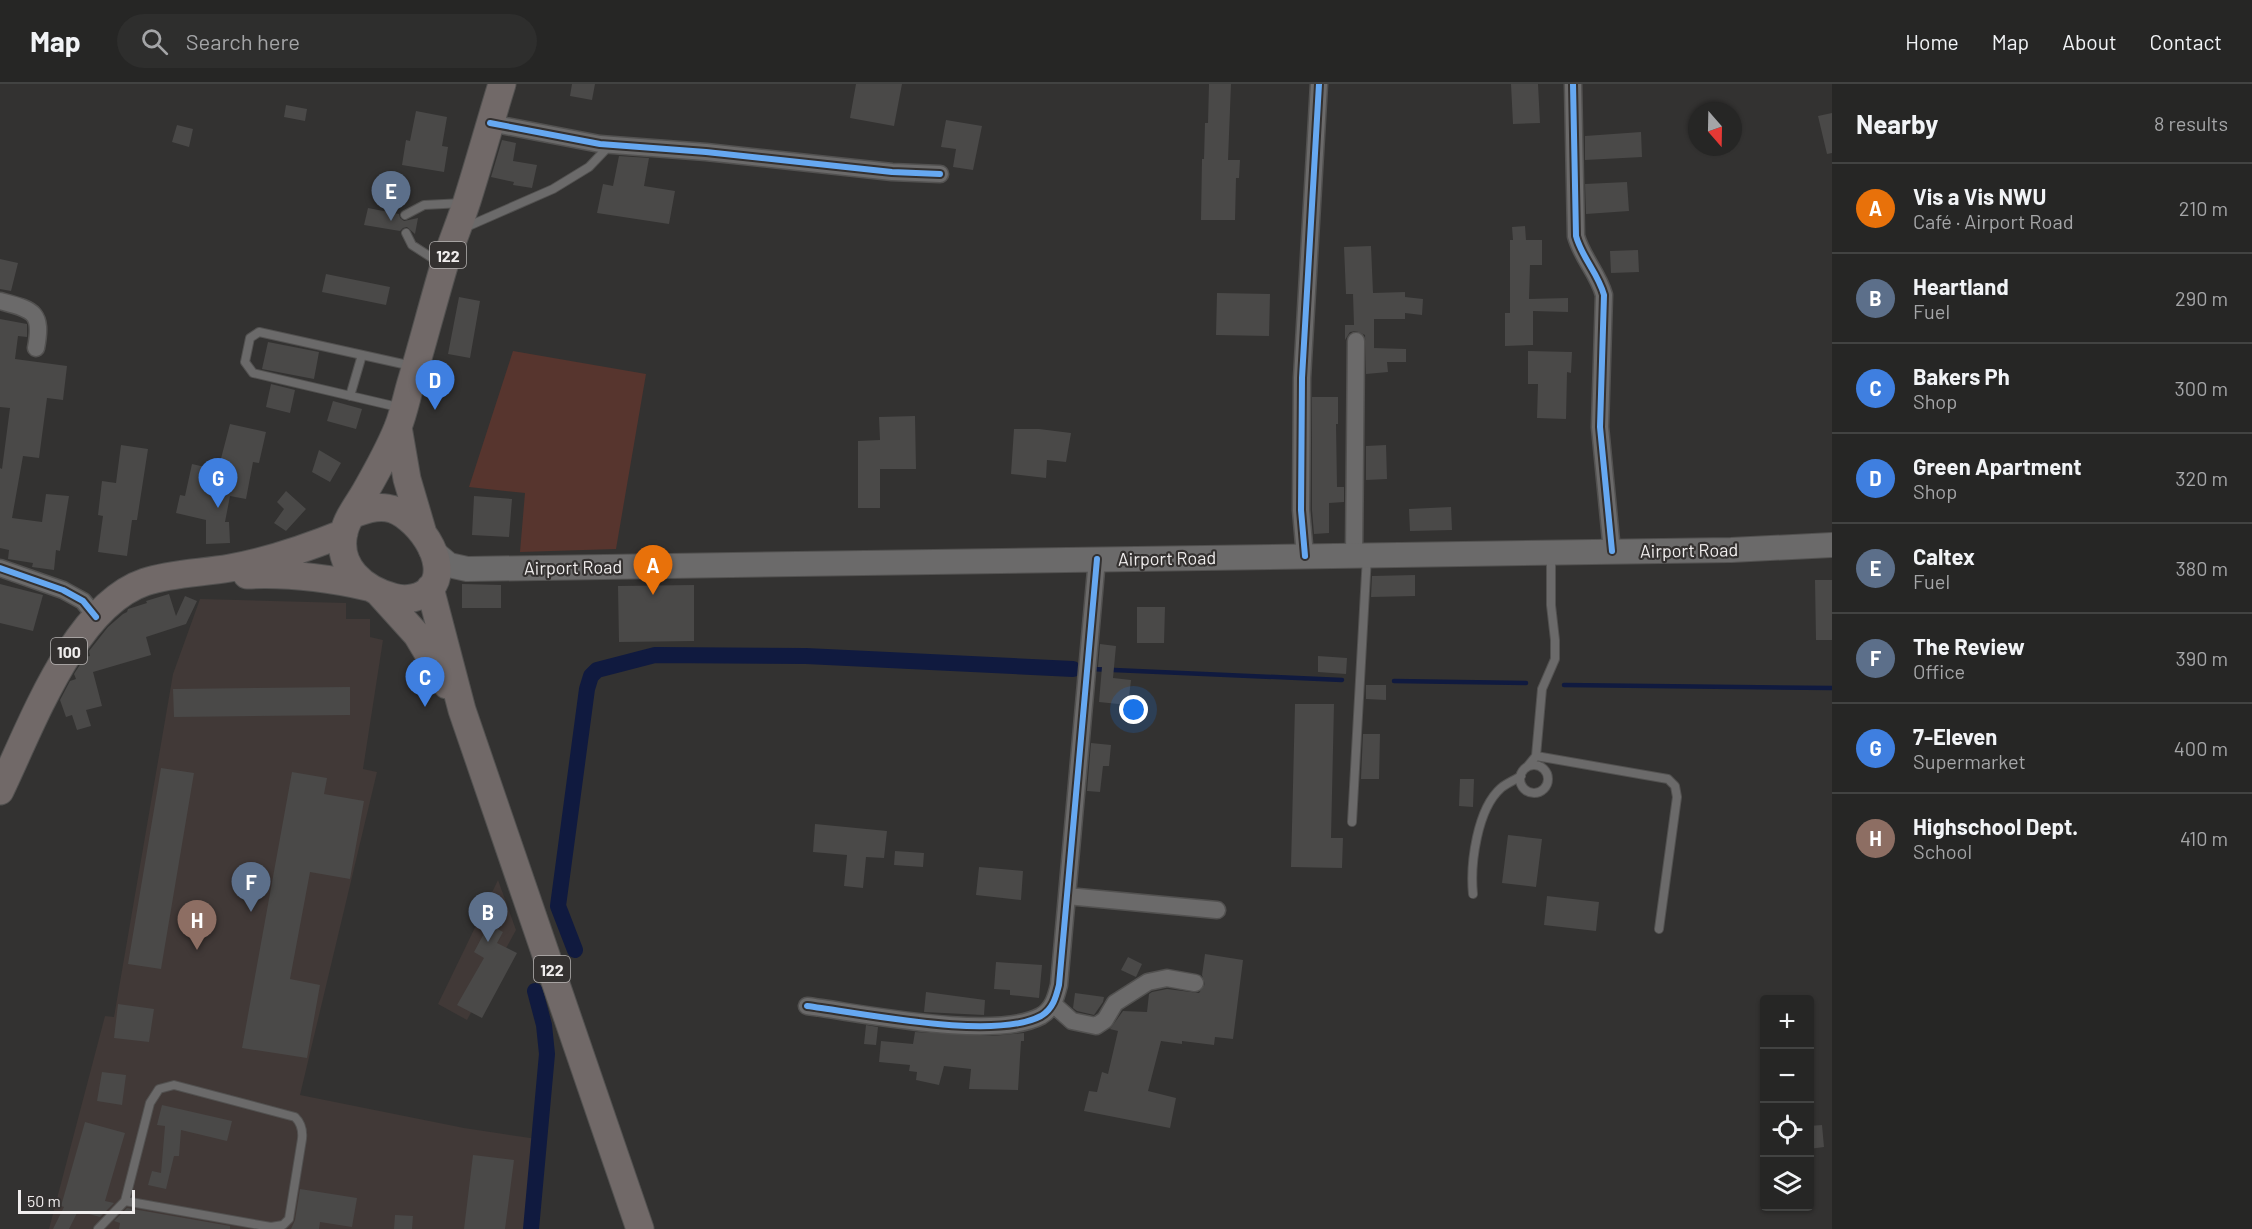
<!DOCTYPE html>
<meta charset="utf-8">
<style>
body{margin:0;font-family:Barlow,sans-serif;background:#2e2e2d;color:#f1f3f6}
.controls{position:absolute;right:18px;bottom:18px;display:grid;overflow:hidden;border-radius:6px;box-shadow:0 2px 4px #0004}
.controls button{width:54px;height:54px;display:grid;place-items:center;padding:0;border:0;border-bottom:2px solid #424342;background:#262625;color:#f1f3f6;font:30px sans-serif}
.compass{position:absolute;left:1688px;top:18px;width:54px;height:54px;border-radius:50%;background:#262625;box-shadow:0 2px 4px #0004;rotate:160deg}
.scale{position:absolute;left:18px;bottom:15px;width:117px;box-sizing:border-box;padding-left:6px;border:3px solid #f0eded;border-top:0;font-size:16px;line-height:21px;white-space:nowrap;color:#f0eded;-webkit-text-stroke:4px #343130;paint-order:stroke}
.you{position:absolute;left:1134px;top:626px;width:21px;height:21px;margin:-15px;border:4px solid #fff;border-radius:50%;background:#1a73e8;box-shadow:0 0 0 9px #1a73e833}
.badge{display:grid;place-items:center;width:39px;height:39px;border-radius:50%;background:#95b2f1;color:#fff;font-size:20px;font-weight:700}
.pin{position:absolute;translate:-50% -50px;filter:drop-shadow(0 2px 3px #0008)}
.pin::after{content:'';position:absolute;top:32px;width:21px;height:18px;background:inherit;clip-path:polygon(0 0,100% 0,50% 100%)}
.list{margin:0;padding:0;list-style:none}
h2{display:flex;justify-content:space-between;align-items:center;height:78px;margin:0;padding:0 24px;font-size:26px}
h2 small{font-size:20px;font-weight:400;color:#a4a5a7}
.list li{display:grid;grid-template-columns:39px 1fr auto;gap:18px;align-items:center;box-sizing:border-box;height:90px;padding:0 24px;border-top:2px solid #424342}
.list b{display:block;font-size:22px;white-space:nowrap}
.list p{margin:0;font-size:20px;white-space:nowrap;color:#a4a5a7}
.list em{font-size:20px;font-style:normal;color:#a4a5a7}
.icon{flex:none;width:33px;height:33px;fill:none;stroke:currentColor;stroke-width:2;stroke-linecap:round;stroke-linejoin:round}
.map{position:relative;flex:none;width:1832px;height:1145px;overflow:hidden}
header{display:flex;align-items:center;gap:36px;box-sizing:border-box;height:84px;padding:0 30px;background:#262625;border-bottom:2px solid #424342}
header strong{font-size:28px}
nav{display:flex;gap:33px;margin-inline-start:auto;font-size:21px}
.search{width:420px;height:54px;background:#2e2e2d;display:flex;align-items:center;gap:15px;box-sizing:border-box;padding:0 21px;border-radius:33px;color:#a4a5a7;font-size:22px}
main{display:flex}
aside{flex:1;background:#262625}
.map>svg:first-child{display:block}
.built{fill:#413937}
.green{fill:#57352e}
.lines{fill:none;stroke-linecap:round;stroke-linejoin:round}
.stream{stroke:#101a3f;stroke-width:4.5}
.canal{stroke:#101a3f;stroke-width:16}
.building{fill:#4a4948}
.lane-casing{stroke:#525150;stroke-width:10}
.street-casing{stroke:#525150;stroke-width:19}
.secondary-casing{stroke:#525150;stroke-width:26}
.primary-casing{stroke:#525150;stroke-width:29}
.lane{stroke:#6b6a6a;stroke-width:8}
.street{stroke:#6b6a6a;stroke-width:16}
.secondary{stroke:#6b6a6a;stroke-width:24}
.primary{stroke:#716968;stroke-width:27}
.cycleway-casing{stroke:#343130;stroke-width:10}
.cycleway{stroke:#66a8f1;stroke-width:6}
.labels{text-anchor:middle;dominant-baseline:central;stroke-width:4.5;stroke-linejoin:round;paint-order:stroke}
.shield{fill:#343130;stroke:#b8b5b4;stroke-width:1.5}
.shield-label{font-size:16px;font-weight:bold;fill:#f0eded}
.street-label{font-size:18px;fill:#f0eded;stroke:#343130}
</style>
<header>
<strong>Map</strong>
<div class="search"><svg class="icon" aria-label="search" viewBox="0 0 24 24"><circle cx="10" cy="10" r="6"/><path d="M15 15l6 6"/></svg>Search here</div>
<nav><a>Home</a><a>Map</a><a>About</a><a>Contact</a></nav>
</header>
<main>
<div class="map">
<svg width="1832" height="1145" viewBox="0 0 1832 1145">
<rect width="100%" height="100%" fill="#333231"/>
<path class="built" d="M 200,515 L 346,519 L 346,535 L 370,535 L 370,553 L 383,556 L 363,685 L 377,688 L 300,1011 L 464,1044 L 537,1055 L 529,1145 L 49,1145 L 105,932 L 114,933 L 173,590 Z
M 498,796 L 516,846 L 467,936 L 438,920 Z"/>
<path class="green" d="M 513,267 L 646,290 L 616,465 L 520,468 L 525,409 L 469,403 Z"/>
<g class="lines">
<path class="stream" d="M 1091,585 L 1342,596
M 1394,597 L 1526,599
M 1564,601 L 1832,604"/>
<path class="canal" d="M 575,866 L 558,822 L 587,605 L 591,592 L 597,586 L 655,571 L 806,572 L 1073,585
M 531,1145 L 547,970 L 544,941 L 535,907"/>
</g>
<path class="building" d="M 572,0 L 595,0 L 592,16 L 570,12 Z
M 856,0 L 902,0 L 894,42 L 850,34 Z
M 1209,0 L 1231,0 L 1228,76 L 1240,76 L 1239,94 L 1236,94 L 1235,136 L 1201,136 L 1202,75 L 1204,75 L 1205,39 L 1208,39 Z
M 1511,0 L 1538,0 L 1540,39 L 1513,40 Z
M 286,21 L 307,25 L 305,37 L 284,33 Z
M 416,27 L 447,33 L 442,62 L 448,63 L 444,88 L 402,81 L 406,56 L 410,57 Z
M 1832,29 L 1832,69 L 1827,70 L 1818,32 Z
M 946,36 L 982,42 L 973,86 L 953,83 L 956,65 L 941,63 Z
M 177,41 L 193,45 L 189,63 L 172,58 Z
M 1641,48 L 1642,73 L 1585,76 L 1585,52 Z
M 502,56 L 516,59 L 513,77 L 537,81 L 532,104 L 513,101 L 514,98 L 491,93 Z
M 619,72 L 649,74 L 644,102 L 675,107 L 669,140 L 597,129 L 603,100 L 613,102 Z
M 1627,98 L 1629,127 L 1586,130 L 1585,100 Z
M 368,124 L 399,130 L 400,134 L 404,137 L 418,134 L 415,150 L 407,143 L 403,144 L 400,147 L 364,141 Z
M 1525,142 L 1526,156 L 1542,156 L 1542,181 L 1530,181 L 1529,215 L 1568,214 L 1568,228 L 1533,227 L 1533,261 L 1505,262 L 1505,229 L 1510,229 L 1510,156 L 1513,156 L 1512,143 Z
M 1371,162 L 1373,209 L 1405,208 L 1405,213 L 1423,215 L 1422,231 L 1405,229 L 1405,235 L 1374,235 L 1374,264 L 1406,265 L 1406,278 L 1387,278 L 1388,288 L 1366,290 L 1365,251 L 1356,247 L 1350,248 L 1345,256 L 1345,241 L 1354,241 L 1353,210 L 1346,210 L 1344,163 Z
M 1638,166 L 1639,188 L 1611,189 L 1610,167 Z
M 0,175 L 18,179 L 11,207 L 0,205 Z
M 326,190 L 390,203 L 386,221 L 322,208 Z
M 1217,209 L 1270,210 L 1269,252 L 1216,251 Z
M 459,213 L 480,217 L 470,274 L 448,270 Z
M 0,235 L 27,240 L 27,253 L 18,252 L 15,275 L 67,282 L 63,316 L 47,314 L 39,374 L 23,372 L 12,434 L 42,438 L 46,410 L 69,412 L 60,467 L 56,466 L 54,486 L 32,483 L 33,479 L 8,475 L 9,466 L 0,464 L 0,384 L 2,385 L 10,324 L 0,323 Z
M 268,258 L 319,268 L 314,295 L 262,285 Z
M 1528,267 L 1572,268 L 1571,289 L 1567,288 L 1566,335 L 1537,334 L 1538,300 L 1528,300 Z
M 271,300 L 295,306 L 290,329 L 266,323 Z
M 1312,313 L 1338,313 L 1338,340 L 1336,340 L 1337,403 L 1344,403 L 1344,418 L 1329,419 L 1329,449 L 1314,450 L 1312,426 Z
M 333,317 L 362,325 L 356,345 L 327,337 Z
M 915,332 L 916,385 L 880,385 L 880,424 L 858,424 L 858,357 L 880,356 L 879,333 Z
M 230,340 L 266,348 L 259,379 L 253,378 L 246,415 L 230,412 L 225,438 L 229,438 L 230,459 L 206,460 L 206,436 L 176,429 L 180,411 L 185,412 L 192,380 L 218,386 Z
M 1014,345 L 1039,345 L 1071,349 L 1066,378 L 1047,376 L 1046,394 L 1011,390 Z
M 121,361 L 148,365 L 137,436 L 132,436 L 127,472 L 98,468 L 103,432 L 98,431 L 102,397 L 116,399 Z
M 1386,361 L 1387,395 L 1366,396 L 1366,362 Z
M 319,366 L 341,379 L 330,398 L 312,388 Z
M 286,407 L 306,425 L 286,447 L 274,439 L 284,425 L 277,418 Z
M 474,412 L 512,415 L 509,453 L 472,451 Z
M 1451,423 L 1452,446 L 1410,447 L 1409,425 Z
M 1415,491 L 1415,512 L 1371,513 L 1372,492 Z
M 1815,496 L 1832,496 L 1832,556 L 1816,556 Z
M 0,500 L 43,511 L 33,547 L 0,539 Z
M 462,500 L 501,501 L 501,524 L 462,524 Z
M 694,501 L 694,557 L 619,558 L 618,502 Z
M 169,510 L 176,532 L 185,512 L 197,517 L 186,540 L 146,553 L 151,571 L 93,588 L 102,622 L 86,626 L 91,642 L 77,646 L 72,631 L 66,633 L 60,616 L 70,597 L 76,595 L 74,590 L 85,573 L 90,572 L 89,567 L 108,543 L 123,530 L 127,528 L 128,525 L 147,519 L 146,517 Z
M 1137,523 L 1165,523 L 1164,559 L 1137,559 Z
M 1100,560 L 1116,562 L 1113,594 L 1131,596 L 1128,621 L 1099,618 L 1102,583 L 1098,583 Z
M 1318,572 L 1347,574 L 1346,590 L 1318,588 Z
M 1366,601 L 1386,601 L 1386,616 L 1366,615 Z
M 350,603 L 350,631 L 174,633 L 173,605 Z
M 1295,620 L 1334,620 L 1331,754 L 1343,754 L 1342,784 L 1291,783 Z
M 1363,650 L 1380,650 L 1379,695 L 1361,695 Z
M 1091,659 L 1111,661 L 1109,682 L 1103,682 L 1100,708 L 1087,707 Z
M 161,684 L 194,689 L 161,885 L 128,880 Z
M 292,688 L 327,694 L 324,710 L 364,717 L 350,795 L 310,788 L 290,895 L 320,901 L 307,974 L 242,964 Z
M 1460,695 L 1474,695 L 1473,723 L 1459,722 Z
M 815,740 L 887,747 L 884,774 L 866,773 L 863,804 L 844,802 L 847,771 L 813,768 Z
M 1508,751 L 1542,755 L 1536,803 L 1502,799 Z
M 895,767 L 924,769 L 923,783 L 894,781 Z
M 979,783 L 1023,787 L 1021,816 L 976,811 Z
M 1547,812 L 1599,818 L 1596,847 L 1544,841 Z
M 489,840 L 503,848 L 497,859 L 517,869 L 482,934 L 457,921 L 484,874 L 474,868 Z
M 1205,870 L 1243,876 L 1233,955 L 1215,953 L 1214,961 L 1182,957 L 1182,960 L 1161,957 L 1148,1007 L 1176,1014 L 1170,1044 L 1084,1027 L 1089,1007 L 1097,1008 L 1102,988 L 1108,990 L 1118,947 L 1110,945 L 1123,927 L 1147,928 L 1149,910 L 1152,908 L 1167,905 L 1199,909 L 1205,900 L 1202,891 Z
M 1128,873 L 1142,880 L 1136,893 L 1121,886 Z
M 996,878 L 1042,881 L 1039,914 L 1010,911 L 1010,906 L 994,905 Z
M 926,908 L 985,916 L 984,931 L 924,928 Z
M 1075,909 L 1104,913 L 1103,918 L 1094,931 L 1077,927 L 1073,924 Z
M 118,920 L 154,925 L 149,958 L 114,954 Z
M 866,941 L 878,943 L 876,961 L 864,960 Z
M 915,948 L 992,952 L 1024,949 L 1024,957 L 1021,957 L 1018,1006 L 969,1005 L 971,985 L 944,982 L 939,1001 L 916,996 L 917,988 L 909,987 L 910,981 L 879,978 L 881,957 L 913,960 Z
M 102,988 L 126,991 L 122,1021 L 97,1017 Z
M 162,1021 L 232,1037 L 227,1057 L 181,1046 L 179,1072 L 174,1072 L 166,1105 L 148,1101 L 152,1087 L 161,1089 L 165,1042 L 157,1041 Z
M 85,1038 L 125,1049 L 105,1117 L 114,1119 L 100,1133 L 78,1127 L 69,1145 L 53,1145 L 64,1123 L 61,1122 Z
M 1822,1041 L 1824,1063 L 1809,1065 L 1809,1042 Z
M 473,1071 L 514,1076 L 505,1145 L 464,1145 Z
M 300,1105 L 357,1114 L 352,1143 L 320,1138 L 319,1145 L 291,1145 L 295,1136 Z
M 127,1124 L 230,1142 L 230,1145 L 119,1145 L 120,1139 L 114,1137 Z
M 395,1131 L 413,1132 L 412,1145 L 394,1145 Z"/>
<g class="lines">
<defs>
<path id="lane" d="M 405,131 L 424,121 L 463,119
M 464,144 L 553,105 L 589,83 L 610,61
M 406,149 L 412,161 L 440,179
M 350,312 L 362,271
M 402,324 L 253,289 L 245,278 L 250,254 L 259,248 L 412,282
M 1536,672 L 1668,695 L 1675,702 L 1677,713 L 1659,845
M1520 695a14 14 0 1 1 28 0a14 14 0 1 1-28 0Z
M 1527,683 L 1536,672 L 1542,605 L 1555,575 L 1555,556 L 1551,521 L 1551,472
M 1352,738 L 1367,472
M 1473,810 C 1470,780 1477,725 1501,704 C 1507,699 1515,696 1521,692
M 98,1145 L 125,1117 L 150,1019 L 159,1005 L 174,1001 L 295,1033 C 301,1039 303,1046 302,1055 L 289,1135 L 283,1141 L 271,1143 L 125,1117"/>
<path id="street" d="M 1573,0 L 1576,152 C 1582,174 1598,189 1604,211 L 1600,343 L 1612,467
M 490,39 L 600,60 L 706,68 L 892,88 L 940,90
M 0,217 C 33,226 43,227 36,264
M 1354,471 L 1356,257
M 1305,472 L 1301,426 L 1302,294 L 1319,0
M 0,484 L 63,506 L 83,517 L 96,533
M 1067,812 L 1217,826
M 1053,920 L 1072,937 L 1096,942 L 1105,936 L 1115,919 L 1148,898 L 1167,894 L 1195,899
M 807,922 C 862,929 994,957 1041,932 C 1053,925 1056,913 1059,901 L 1097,475"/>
<path id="secondary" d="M 431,466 L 449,481 L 467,485 L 1731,466 L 1832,461"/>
<path id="primary" d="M 398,343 L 407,395 L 422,446
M 351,431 C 362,427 374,422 387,424 C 415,428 452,479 431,504 C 422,514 406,517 393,513 C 364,505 336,483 344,448 C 347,434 358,420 365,408 C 377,387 389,366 398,343 C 404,328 407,311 412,295 C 423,258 433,219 444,182 C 451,160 460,139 467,117 C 479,79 490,39 502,0
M 247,491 C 287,489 328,494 368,503
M 430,504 L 462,626 L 640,1145
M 379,509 L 417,551 L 447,601
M 0,707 C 31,643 74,522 145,498 C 172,489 202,489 230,484 C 270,477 307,464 344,449"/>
</defs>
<use href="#lane" class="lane-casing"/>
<use href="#street" class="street-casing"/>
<use href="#secondary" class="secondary-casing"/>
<use href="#primary" class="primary-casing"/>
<use href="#lane" class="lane"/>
<use href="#street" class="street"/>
<use href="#secondary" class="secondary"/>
<use href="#primary" class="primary"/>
<defs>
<path id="cycleway" d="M 1573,0 L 1576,152 C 1582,174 1598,189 1604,211 L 1600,343 L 1612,467
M 490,39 L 600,60 L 706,68 L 892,88 L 940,90
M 1305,472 L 1301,426 L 1302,294 L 1319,0
M 0,484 L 63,506 L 83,517 L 96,533
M 807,922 C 862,929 994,957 1041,932 C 1053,925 1056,913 1059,901 L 1097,475"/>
</defs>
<use href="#cycleway" class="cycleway-casing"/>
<use href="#cycleway" class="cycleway"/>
</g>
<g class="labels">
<g class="shield">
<rect x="430" y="158" width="36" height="26" rx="4.5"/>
<rect x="51" y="554" width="36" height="26" rx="4.5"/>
<rect x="534" y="872" width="36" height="26" rx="4.5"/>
</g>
<g class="shield-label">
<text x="448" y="171">122</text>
<text x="69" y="567">100</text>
<text x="552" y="885">122</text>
</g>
<g class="street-label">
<text transform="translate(1689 466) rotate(-1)">Airport Road</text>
<text transform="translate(1167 474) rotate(-1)">Airport Road</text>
<text transform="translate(573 483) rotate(-1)">Airport Road</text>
</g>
</g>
</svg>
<div class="controls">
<button>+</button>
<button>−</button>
<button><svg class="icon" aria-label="locate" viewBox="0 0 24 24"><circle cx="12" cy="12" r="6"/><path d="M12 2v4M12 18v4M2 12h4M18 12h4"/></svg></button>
<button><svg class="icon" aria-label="layers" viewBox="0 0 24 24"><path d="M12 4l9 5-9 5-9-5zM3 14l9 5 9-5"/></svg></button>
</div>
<svg class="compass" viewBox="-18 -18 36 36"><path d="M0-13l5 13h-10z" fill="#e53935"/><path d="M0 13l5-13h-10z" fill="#a4a5a7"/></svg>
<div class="scale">50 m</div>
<div class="you"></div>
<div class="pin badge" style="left:653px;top:511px;background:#e8710a">A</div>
<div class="pin badge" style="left:488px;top:858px;background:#5c6f8a">B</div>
<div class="pin badge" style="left:425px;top:623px;background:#3f7fe0">C</div>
<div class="pin badge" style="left:435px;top:326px;background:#3f7fe0">D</div>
<div class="pin badge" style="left:391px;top:137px;background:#5c6f8a">E</div>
<div class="pin badge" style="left:251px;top:828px;background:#5c6f8a">F</div>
<div class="pin badge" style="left:218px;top:424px;background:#3f7fe0">G</div>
<div class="pin badge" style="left:197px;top:866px;background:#8d6e63">H</div>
</div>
<aside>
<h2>Nearby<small>8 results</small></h2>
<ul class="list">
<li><span class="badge" style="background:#e8710a">A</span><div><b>Vis a Vis NWU</b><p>Café · Airport Road</p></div><em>210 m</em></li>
<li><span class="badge" style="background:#5c6f8a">B</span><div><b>Heartland</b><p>Fuel</p></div><em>290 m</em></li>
<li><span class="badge" style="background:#3f7fe0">C</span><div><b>Bakers Ph</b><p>Shop</p></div><em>300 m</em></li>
<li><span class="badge" style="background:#3f7fe0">D</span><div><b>Green Apartment</b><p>Shop</p></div><em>320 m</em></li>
<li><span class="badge" style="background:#5c6f8a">E</span><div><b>Caltex</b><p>Fuel</p></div><em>380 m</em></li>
<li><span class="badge" style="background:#5c6f8a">F</span><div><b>The Review</b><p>Office</p></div><em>390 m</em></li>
<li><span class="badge" style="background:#3f7fe0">G</span><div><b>7-Eleven</b><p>Supermarket</p></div><em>400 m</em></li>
<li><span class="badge" style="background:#8d6e63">H</span><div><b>Highschool Dept.</b><p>School</p></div><em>410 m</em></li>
</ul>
</aside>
</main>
